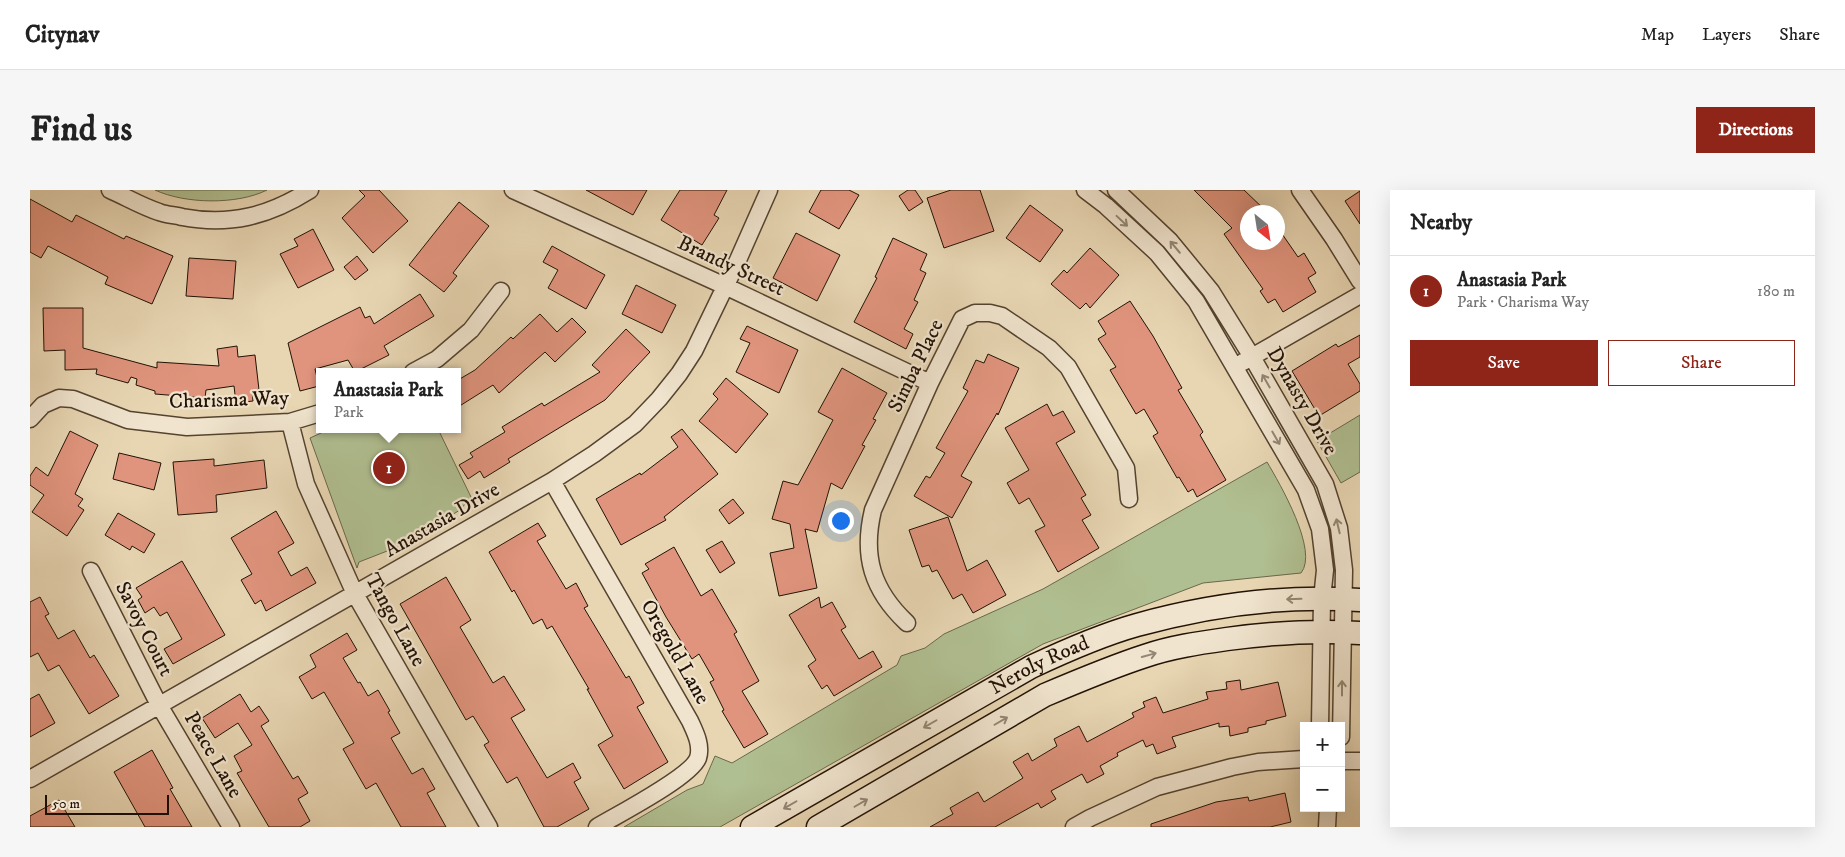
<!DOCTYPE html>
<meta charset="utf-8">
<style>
body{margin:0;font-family:"IM FELL DW Pica",serif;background:#f6f6f6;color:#222}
.controls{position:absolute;right:15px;bottom:15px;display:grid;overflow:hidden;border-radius:0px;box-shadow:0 5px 20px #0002}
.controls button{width:45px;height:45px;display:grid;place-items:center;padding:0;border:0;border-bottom:1px solid #e0e0e0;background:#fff;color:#222;font:25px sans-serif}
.compass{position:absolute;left:1210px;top:15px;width:45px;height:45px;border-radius:50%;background:#fff;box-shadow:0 5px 20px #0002;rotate:150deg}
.scale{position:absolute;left:15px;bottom:12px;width:124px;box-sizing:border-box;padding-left:5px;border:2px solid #221205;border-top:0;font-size:14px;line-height:18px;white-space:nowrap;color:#221205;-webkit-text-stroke:4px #f0e4ce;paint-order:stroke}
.you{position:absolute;left:810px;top:330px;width:18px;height:18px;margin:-12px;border:4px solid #fff;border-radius:50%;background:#1a73e8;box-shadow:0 0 0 8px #1a73e833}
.badge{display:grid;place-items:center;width:32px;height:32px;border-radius:50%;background:#8f2418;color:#fff;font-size:16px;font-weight:700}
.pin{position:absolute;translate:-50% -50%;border:2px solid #fff;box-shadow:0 1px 5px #0006}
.popup{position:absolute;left:286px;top:178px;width:145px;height:65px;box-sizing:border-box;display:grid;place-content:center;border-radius:0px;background:#fff;filter:drop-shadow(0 1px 4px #0005);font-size:16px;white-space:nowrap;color:#767676}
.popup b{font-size:19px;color:#222}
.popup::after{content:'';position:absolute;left:50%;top:100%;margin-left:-10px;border:10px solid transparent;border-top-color:#fff}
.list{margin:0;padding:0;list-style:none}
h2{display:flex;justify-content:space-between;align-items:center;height:65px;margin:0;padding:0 20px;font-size:21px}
h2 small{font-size:16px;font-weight:400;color:#767676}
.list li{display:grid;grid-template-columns:32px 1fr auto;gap:15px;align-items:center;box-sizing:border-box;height:70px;padding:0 20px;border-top:1px solid #e0e0e0}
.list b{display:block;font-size:19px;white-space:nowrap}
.list p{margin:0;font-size:16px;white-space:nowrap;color:#767676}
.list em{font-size:16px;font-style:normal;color:#767676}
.actions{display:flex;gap:10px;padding:15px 20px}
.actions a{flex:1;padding:11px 0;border:1px solid #8f2418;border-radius:0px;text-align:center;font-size:18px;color:#8f2418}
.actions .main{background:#8f2418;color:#fff}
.map{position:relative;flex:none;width:1330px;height:637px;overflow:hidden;border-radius:0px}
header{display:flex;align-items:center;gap:30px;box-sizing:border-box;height:70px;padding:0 25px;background:#fff;border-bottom:1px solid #e0e0e0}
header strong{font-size:24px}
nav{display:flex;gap:28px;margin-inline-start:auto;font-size:18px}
.intro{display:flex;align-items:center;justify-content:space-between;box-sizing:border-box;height:120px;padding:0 30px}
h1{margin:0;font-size:35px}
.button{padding:12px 22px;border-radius:0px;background:#8f2418;color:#fff;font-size:18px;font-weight:700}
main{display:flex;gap:30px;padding:0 30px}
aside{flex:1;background:#fff;border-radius:0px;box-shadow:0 5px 20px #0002}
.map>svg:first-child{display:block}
.green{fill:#b0bf91;stroke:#69684b}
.building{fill:#e0947d;stroke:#221205}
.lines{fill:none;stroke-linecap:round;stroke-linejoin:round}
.street-casing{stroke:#544330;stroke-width:19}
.secondary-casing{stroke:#221205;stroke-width:25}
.street{stroke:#f0e4ce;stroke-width:16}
.secondary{stroke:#f0e4ce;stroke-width:22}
.oneway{stroke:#938674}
.labels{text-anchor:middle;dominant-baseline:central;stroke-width:4.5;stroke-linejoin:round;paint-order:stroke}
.street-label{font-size:21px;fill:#221205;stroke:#f0e4ce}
</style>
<header>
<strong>Citynav</strong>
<nav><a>Map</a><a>Layers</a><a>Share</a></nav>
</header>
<div class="intro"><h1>Find us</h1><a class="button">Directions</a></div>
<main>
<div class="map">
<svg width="1330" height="637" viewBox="0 0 1330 637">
<rect width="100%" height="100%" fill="#e8d6b3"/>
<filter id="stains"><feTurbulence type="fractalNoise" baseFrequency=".004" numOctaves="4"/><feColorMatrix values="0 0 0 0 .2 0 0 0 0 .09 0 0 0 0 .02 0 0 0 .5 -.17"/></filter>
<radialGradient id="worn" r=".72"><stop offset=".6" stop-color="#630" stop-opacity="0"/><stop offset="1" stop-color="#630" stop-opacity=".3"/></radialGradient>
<path class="green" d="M 125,0 L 237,0 C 207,15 155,14 125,0 Z
M 1330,225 L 1330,282 L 1311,293 L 1287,251 Z
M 300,239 L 408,239 L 441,307 L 430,320 L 370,356 L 329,372 L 327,378 L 280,248 Z
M 1237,272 C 1250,294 1289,361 1271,383 L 1173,393 L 1013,454 L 690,637 L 594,637 L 657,600 L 673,594 L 685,566 L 702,573 L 867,475 L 871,466 L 895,458 L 914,444 L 1013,399 Z"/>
<path class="building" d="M 329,0 L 349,0 L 378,31 L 343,63 L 312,28 L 335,6 Z
M 556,0 L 617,0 L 603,25 Z
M 650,0 L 697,0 L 684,25 L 689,28 L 672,55 L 631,30 Z
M 791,0 L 819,0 L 829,5 L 809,39 L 779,22 Z
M 878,0 L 885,0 L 893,12 L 879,21 L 869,6 Z
M 921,0 L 950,0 L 964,41 L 914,58 L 897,8 Z
M 1164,0 L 1214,0 L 1237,22 L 1218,22 L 1218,52 L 1248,52 L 1248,38 L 1268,67 L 1274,63 L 1286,83 L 1278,88 L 1286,102 L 1253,122 L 1245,109 L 1238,113 L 1230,101 L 1233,99 L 1194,44 L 1202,38 Z
M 1330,1 L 1330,34 L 1315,11 Z
M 0,9 L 42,32 L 46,25 L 94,49 L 96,46 L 143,66 L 122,114 L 75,94 L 78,87 L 18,56 L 11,68 L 0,62 Z
M 429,12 L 459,36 L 423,83 L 427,86 L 414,102 L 379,75 Z
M 1000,15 L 1033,40 L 1010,72 L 976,48 Z
M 283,39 L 304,80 L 268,98 L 250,64 L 268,56 L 264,49 Z
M 766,43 L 810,65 L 787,111 L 743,88 Z
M 863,48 L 897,64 L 890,80 L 896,83 L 884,110 L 888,112 L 874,139 L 883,144 L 876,159 L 824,132 L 847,88 L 845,87 Z
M 522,56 L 575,85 L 556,119 L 518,98 L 528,80 L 513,72 Z
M 1060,58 L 1089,85 L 1060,118 L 1056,113 L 1050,119 L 1021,94 L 1034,80 L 1037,83 Z
M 327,66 L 338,80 L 325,90 L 314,77 Z
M 159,68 L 206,71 L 203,109 L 156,106 Z
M 606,95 L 646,115 L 632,143 L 592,124 Z
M 390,104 L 404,126 L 354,156 L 359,165 L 325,182 L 318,170 L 285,179 L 289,196 L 270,201 L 258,153 L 330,117 L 335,128 L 340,126 L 344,134 Z
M 1100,111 L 1123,146 L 1152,198 L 1148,200 L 1173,242 L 1170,245 L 1196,290 L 1167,307 L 1163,299 L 1158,302 L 1149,287 L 1147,288 L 1123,246 L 1128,243 L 1114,219 L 1106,224 L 1080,180 L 1086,177 L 1068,149 L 1076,144 L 1068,131 Z
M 13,118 L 53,118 L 53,158 L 127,178 L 127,172 L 189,176 L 187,159 L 207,156 L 208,167 L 225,165 L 229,200 L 222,201 L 223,211 L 206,213 L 204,196 L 176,200 L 175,208 L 125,204 L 125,201 L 106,195 L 107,189 L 101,187 L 98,193 L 66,184 L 67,179 L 35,180 L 35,160 L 14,161 Z
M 510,124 L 527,142 L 542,128 L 556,142 L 525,172 L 515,162 L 469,203 L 463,195 L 428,217 L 428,190 L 445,180 L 481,147 L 483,149 Z
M 717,136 L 768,160 L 749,203 L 706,182 L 720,153 L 710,149 Z
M 596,139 L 620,162 L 575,210 L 478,269 L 480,272 L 454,288 L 450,281 L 438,289 L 429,275 L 443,267 L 440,263 L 475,242 L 472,237 L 512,213 L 514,216 L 570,182 L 562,175 Z
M 1330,145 L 1330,167 L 1318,174 L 1330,194 L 1330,201 L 1289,226 L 1262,181 L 1306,154 L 1308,157 Z
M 958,164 L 989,178 L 968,225 L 967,223 L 931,286 L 942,292 L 922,328 L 884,306 L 896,286 L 900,288 L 915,263 L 906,258 L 938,201 L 933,198 L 946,170 L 954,173 Z
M 812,178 L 857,203 L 843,229 L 846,230 L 832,255 L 835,256 L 812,299 L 801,293 L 787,342 L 775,339 L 787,398 L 749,406 L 740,363 L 764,358 L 760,334 L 742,329 L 753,291 L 768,295 L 803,230 L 788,222 Z
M 696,188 L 738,224 L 706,263 L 669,231 L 688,209 L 683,204 Z
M 1017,214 L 1023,226 L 1033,221 L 1045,242 L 1026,253 L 1056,305 L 1051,308 L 1061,325 L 1052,330 L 1069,358 L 1028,382 L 1005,341 L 1015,336 L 999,308 L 989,314 L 977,293 L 999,280 L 975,238 Z
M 652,239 L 688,284 L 634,327 L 636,330 L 591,355 L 566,309 L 610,283 L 611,285 L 648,257 L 641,247 Z
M 40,241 L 68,255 L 45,304 L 53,309 L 48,316 L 54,320 L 37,346 L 2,322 L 14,305 L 0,295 L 0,286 L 6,277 L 18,286 Z
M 89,263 L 131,273 L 124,300 L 83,289 Z
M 184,269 L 184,276 L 234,270 L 237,298 L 186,305 L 187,322 L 148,325 L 143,272 Z
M 703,309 L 714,323 L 699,334 L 689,320 Z
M 246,321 L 264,353 L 248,362 L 261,386 L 277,377 L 286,393 L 236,421 L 231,410 L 225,414 L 211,390 L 222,384 L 201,348 Z
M 88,323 L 125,344 L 114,363 L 102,356 L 100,360 L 75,345 Z
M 918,327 L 937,381 L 957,370 L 976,405 L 943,423 L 932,404 L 923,409 L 907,380 L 902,382 L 899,375 L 892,377 L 879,340 Z
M 508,333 L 516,346 L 507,351 L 536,399 L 546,393 L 558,416 L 554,418 L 596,488 L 599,486 L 614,513 L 607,517 L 638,572 L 594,599 L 568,555 L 583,546 L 557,499 L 559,499 L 522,436 L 517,439 L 512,429 L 503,434 L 484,400 L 482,402 L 459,362 Z
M 692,351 L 705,373 L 690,383 L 676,360 Z
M 644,357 L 671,406 L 682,399 L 707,442 L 704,444 L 729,491 L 712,501 L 738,544 L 714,558 L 692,521 L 694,520 L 680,492 L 684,490 L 669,464 L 662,469 L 636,427 L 612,383 L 619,379 L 615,374 Z
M 152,371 L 195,445 L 143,474 L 134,459 L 152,449 L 137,422 L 130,426 L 124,417 L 115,423 L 108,410 L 112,407 L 106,398 Z
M 416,387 L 441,430 L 430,437 L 463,493 L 474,486 L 495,520 L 481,528 L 517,588 L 543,573 L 551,588 L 544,592 L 559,619 L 527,637 L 514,637 L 487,587 L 477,593 L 454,555 L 459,552 L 443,526 L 436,530 L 370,414 Z
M 10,407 L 19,424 L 15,426 L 28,449 L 44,440 L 60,468 L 64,465 L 89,506 L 59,524 L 29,475 L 18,481 L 8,463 L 0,467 L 0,412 Z
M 789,407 L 791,418 L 802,412 L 816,437 L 811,440 L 829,469 L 843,461 L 852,477 L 804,506 L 797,495 L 792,499 L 778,476 L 786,470 L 759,425 Z
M 317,443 L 327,460 L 313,468 L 328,493 L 330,492 L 338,506 L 348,500 L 360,521 L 358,522 L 370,543 L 361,548 L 382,584 L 393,578 L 405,599 L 397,603 L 416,637 L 371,637 L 346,593 L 336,599 L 313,559 L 324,553 L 294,502 L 282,509 L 269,487 L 286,477 L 280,465 Z
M 1210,490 L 1211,500 L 1248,492 L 1256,526 L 1236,531 L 1236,534 L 1218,538 L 1218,542 L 1200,546 L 1199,536 L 1189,537 L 1189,533 L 1142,547 L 1146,557 L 1127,564 L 1123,554 L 1116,557 L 1113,550 L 1087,563 L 1088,566 L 1070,576 L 1074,584 L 1057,593 L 1052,584 L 1021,601 L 1026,609 L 1011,618 L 1008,613 L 965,637 L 900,637 L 923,624 L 920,618 L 948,602 L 954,612 L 993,588 L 983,572 L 998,563 L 1002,571 L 1027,556 L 1024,549 L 1049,536 L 1057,552 L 1104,527 L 1102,523 L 1115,517 L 1113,512 L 1126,507 L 1133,523 L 1178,509 L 1176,502 L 1197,499 L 1196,492 Z
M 9,504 L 25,533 L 0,547 L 0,509 Z
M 210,504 L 221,522 L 229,516 L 239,531 L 231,536 L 263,589 L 268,586 L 278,603 L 268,609 L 280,631 L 270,637 L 239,637 L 207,583 L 212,581 L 204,566 L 222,555 L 208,533 L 185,548 L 172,528 Z
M 122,560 L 143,598 L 140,599 L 162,637 L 115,637 L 84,582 Z
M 1255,603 L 1261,632 L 1240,637 L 1121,637 L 1121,634 L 1186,612 L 1218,607 L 1219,611 Z
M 29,610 L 45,637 L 0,637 L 0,626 Z"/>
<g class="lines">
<defs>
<path id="street" d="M 80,0 C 96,7 113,17 129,22 C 136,25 145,25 152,27 C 200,36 239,26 280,0
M 483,0 L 695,96 L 900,193
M 1055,0 L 1076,16 L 1127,63 L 1166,111 L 1276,300 L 1290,339 L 1295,380 L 1292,409 L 1290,536
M 1086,0 L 1140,51 L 1181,101 L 1222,167 L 1295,294 L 1309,338 L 1314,380 L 1311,547
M 1270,0 L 1304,49 L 1330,91
M 1213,172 L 1330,105
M 383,182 L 407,169 L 441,140 L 471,101
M 0,229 L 13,215 L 29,208 L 43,209 L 98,230 L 157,237 L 260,232 L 290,223
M 260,232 L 276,294 L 325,404 L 459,637
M 522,291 L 660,531 C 665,542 672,555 668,568 C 661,587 587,625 567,637
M 61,381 L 129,515 L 201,637
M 877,433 C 842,400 832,366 843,320 L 900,193 L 932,129 L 945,123 L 960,123 L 972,126 L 1019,158 L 1038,177 L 1096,278 L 1099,309
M 1311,571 L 1330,571
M 0,589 L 522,291 L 564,264 L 605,234 L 629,209 L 649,184 L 664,161 L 708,70 L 739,0
M 1044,637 L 1060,628 L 1127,597 L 1202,577 L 1228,572 L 1274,569
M 1297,637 L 1298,618"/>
<g id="secondary">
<path id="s1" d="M 722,637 L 1001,477 C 1035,461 1071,445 1107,435 C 1179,415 1256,405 1330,410"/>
<path d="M 788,637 L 1015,505 C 1048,491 1081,477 1115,466 C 1141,457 1169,453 1197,449 C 1242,443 1285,440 1330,443"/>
</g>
</defs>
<use href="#street" class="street-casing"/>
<use href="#secondary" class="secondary-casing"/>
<use href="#street" class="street"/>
<use href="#secondary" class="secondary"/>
</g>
<defs><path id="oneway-shaft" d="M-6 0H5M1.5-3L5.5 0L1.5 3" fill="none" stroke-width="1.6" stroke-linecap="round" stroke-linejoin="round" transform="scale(1.25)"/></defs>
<g class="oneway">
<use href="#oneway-shaft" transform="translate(1092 31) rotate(43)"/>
<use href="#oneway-shaft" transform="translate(1145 57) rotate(-130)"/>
<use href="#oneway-shaft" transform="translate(1236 191) rotate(-120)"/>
<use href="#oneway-shaft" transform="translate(1246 248) rotate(60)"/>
<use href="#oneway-shaft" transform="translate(1308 336) rotate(-103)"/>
<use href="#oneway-shaft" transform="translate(1264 409) rotate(178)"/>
<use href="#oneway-shaft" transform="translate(1119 465) rotate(-15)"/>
<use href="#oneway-shaft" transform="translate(1312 498) rotate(-90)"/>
<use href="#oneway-shaft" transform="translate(971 531) rotate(-30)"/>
<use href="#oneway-shaft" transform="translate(900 534) rotate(150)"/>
<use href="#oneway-shaft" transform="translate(831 613) rotate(-30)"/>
<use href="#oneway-shaft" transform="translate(760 615) rotate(150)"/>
</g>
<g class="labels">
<g class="street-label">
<text transform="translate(701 76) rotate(25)">Brandy Street</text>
<text transform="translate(886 176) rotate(-64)">Simba Place</text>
<text transform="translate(199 210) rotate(-2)">Charisma Way</text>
<text transform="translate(1272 211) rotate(60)">Dynasty Drive</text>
<text transform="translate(412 330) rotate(-30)">Anastasia Drive</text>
<text transform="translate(365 430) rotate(61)">Tango Lane</text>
<text transform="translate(114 439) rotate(63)">Savoy Court</text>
<text transform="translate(645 462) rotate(60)">Oregold Lane</text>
<text stroke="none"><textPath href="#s1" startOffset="330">Neroly Road</textPath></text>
<text transform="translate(183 565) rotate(60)">Peace Lane</text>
</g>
</g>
<rect width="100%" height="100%" filter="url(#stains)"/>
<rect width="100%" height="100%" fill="url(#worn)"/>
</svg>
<div class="controls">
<button>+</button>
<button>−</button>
</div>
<svg class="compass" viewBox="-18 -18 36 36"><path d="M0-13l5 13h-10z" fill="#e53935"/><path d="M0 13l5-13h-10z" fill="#767676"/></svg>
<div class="scale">50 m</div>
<div class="you"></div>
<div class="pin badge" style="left:359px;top:278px">1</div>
<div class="popup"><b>Anastasia Park</b>Park</div>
</div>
<aside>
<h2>Nearby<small></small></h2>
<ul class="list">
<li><span class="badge">1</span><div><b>Anastasia Park</b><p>Park · Charisma Way</p></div><em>180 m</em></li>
</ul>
<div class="actions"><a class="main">Save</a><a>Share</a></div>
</aside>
</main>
